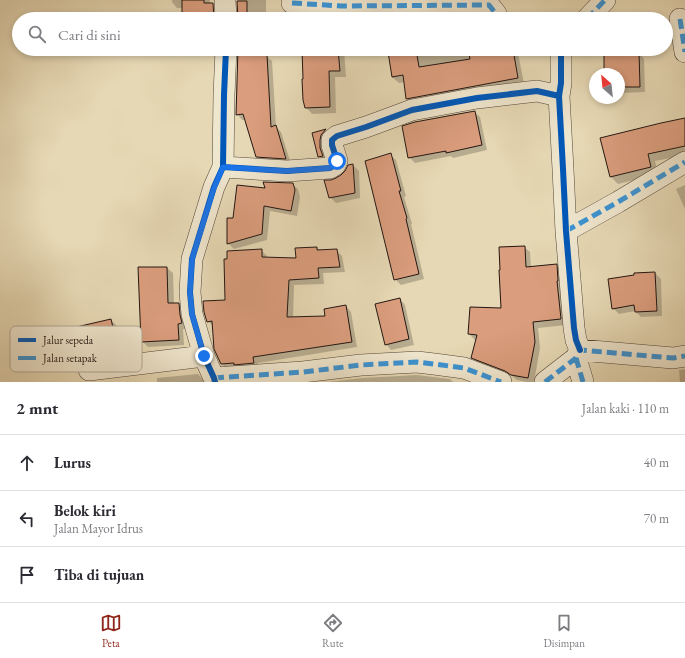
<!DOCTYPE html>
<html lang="id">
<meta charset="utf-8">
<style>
body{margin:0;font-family:"EB Garamond",serif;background:#f2f2f3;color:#2b2b33}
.compass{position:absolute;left:589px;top:68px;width:36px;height:36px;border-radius:50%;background:#fff;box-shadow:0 2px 6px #0003;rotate:333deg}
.stop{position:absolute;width:12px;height:12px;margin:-9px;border:3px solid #1a73e8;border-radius:50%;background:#fff}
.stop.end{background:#1a73e8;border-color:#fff;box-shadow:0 1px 4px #0008}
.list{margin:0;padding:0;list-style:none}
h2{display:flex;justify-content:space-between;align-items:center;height:52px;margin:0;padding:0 16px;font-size:17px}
h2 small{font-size:13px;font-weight:400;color:#7c7c81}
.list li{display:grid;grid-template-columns:26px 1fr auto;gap:12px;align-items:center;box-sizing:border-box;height:56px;padding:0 16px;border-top:1px solid #e1e1e2}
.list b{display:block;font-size:15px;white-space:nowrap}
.list p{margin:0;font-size:13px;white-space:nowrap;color:#7c7c81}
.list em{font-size:13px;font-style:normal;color:#7c7c81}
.icon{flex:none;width:22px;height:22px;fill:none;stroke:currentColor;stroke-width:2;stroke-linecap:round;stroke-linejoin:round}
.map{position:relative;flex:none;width:685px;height:382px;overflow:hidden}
.search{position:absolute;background:#fff;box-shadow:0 2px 6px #0003;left:12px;right:12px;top:12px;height:44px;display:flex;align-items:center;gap:10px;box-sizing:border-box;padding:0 14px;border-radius:22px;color:#7c7c81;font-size:15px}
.sheet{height:220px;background:#fff}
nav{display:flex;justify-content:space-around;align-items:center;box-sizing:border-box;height:56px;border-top:1px solid #e1e1e2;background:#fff;font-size:11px;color:#7c7c81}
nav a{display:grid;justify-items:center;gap:2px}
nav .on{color:#8f2418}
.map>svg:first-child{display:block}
.shadow{fill:#0003}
.building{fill:#da9d7d;stroke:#221612}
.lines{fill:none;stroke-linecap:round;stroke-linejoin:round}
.minor-casing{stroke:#53463a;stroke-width:22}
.minor{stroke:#efe6ce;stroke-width:21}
.quiet{stroke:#3b93d3;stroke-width:5;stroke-dasharray:10 5;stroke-linecap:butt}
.cycleway-casing{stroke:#efe6ce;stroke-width:8}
.cycleway{stroke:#0057b8;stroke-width:6}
.route{stroke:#1a73e8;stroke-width:5}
.key{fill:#efe6ce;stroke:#b2a896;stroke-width:1}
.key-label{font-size:11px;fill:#221612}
</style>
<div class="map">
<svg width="685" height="382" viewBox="0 0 685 382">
<rect width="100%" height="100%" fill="#e6d8b4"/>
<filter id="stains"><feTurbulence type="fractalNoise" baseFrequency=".005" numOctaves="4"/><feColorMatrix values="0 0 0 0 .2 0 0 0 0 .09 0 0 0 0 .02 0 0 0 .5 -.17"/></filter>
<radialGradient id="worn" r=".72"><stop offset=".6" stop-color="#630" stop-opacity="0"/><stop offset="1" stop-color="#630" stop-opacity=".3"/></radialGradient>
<path class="shadow" d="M 172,0 L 210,0 L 209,9 L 177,8 L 172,2 Z
M 238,0 L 266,0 L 266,19 L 239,19 Z
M 297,16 L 342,19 L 297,19 Z
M 483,18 L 484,19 L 342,19 Z
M 239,49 L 267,49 L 267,57 L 272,61 L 276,127 L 281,132 L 291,164 L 263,162 L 257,156 L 246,120 L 242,120 L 237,114 Z
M 303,49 L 344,49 L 346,77 L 335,77 L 336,113 L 312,114 L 306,107 Z
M 388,49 L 493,49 L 493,51 L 501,49 L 514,49 L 518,53 L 524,84 L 414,105 L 407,99 L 405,82 L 399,83 L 392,77 Z
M 639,53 L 644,59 L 645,92 L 619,93 L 619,74 L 605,74 Z
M 474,112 L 480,117 L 487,150 L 453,158 L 451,156 L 415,163 L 409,157 Z
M 685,119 L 685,155 L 655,161 L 658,174 L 618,184 L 611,177 Z
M 326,130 L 331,136 L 325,162 L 319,156 L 313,134 Z
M 390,155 L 396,160 L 406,196 L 404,197 L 412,224 L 411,224 L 424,279 L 401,285 L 395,279 Z
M 353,165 L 359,171 L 360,198 L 336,203 L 330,197 Z
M 292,184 L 298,189 L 300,197 L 297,216 L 270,211 L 267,240 L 234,249 L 228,243 L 234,219 L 266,189 Z
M 685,185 L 685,209 L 676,189 Z
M 524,247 L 530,252 L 531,267 L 556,265 L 562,271 L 566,325 L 538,328 L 540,348 L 534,382 L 527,382 L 517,380 L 512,376 L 478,363 L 472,358 L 477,340 L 475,340 L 469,334 L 503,310 Z
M 317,248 L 320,251 L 336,250 L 342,256 L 345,272 L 323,273 L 324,284 L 294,285 L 293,318 L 326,317 L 346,306 L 351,312 L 357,347 L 258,363 L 259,369 L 228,370 L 222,364 L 214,327 L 208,321 L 226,301 L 261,250 L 267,256 L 267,258 L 297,259 Z
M 139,268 L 167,268 L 173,273 L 174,304 L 179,304 L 184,310 L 187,329 L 183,329 L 184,345 L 148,347 L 142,341 Z
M 655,273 L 661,279 L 662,316 L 641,317 L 635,311 L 619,314 L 613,308 Z
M 400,299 L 405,305 L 414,345 L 391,350 L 386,344 Z
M 111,320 L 117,326 L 124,360 L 86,368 L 81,362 L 73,328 Z
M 685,369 L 685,382 L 680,382 L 679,370 Z
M 198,374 L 205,382 L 157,382 L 157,378 Z
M 417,375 L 450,379 L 453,382 L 329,382 L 362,378 Z"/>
<path class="building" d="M 182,0 L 204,0 L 204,3 L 213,3 L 214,19 L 182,19 Z
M 237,1 L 247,1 L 247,19 L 238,19 Z
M 320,17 L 342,18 L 377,18 L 377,19 L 320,19 Z
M 238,49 L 262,49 L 262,55 L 267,55 L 271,127 L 276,125 L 286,159 L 256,157 L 243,114 L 236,115 Z
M 302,49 L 338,49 L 340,71 L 329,71 L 330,107 L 305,108 L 303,100 L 302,79 L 303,79 Z
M 406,49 L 416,49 L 419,67 L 470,59 L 469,54 L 496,49 L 513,49 L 518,78 L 406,99 L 403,75 L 392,77 L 388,52 Z
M 604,52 L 639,52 L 640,87 L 619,87 L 619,74 L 604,74 Z
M 475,111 L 482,145 L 446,153 L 446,151 L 408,158 L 402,126 L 415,122 Z
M 685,118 L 685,146 L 648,154 L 651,167 L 610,177 L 600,138 L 661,123 Z
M 326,129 L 321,135 L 320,140 L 320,148 L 323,156 L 318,157 L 312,133 Z
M 391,153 L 401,191 L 399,191 L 407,218 L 406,219 L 419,274 L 394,280 L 365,161 Z
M 353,164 L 355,193 L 329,198 L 324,180 L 331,180 L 336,178 L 341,175 L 345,171 L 348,165 Z
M 263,182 L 293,183 L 295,190 L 291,211 L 264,206 L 262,234 L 227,244 L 227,218 L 233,218 L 237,185 L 265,188 Z
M 525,246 L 526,267 L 557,264 L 558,281 L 557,281 L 561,319 L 533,322 L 535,342 L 528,378 L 511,375 L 505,371 L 471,358 L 477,335 L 468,334 L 470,307 L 501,308 L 499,270 L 500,270 L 499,247 Z
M 317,247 L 317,250 L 337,249 L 340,267 L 318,268 L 319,278 L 289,280 L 287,317 L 325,316 L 324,309 L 346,305 L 352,342 L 253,357 L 254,363 L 234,365 L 234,363 L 221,364 L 214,349 L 212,321 L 207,322 L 204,312 L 203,301 L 225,300 L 224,259 L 227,259 L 227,251 L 262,249 L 262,257 L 296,258 L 295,248 Z
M 138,267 L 167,267 L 168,303 L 179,303 L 180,315 L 182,323 L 178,324 L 179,340 L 141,342 Z
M 655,272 L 657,311 L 635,312 L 634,305 L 612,309 L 608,279 L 634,275 L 634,273 Z
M 400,298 L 409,339 L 385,345 L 375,304 Z
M 111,319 L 119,354 L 88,358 L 82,360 L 80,363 L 72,328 Z"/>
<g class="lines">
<defs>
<path id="minor" d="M 225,0 L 226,19
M 292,3 L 342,6 L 489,5 L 496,14 L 497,19
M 587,19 L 605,0
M 680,19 L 685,52
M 561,49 L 561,83 L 559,96 L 563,169 L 566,231 L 574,328 L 576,340 L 580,350
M 223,167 L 287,171 L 330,168 L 335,165 L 337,161 L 332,145 L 332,140 L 337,136 L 366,127 L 412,110 L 477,98 L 537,91 L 559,96
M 566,231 L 618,202 L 685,162
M 576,358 L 583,382
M 89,370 L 204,356
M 214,378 L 303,372 L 361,365 L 417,362 L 434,364 L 464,368 L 501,382
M 215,382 L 214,378 L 204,356 L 192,314 L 190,292 L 192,259 L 214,187 L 223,167 L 224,95 L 226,49
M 545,382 L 576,358 L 580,350 L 673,358 L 685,356"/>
</defs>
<use href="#minor" class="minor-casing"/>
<use href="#minor" class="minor"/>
<path class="quiet" d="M 292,3 L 342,6 L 489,5 L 496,14 L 497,19
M 587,19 L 605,0
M 680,19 L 685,52
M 566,231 L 618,202 L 685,162
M 576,358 L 583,382
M 214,378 L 303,372 L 361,365 L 417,362 L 434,364 L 464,368 L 501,382
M 545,382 L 576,358 L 580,350 L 673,358 L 685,356"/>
<defs>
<path id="cycleway" d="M 561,49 L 561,83 L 559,96 L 563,169 L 566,231 L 574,328 L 576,340 L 580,350
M 223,167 L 287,171 L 330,168 L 335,165 L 337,161 L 332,145 L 332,140 L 337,136 L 366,127 L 412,110 L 477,98 L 537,91 L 559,96
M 215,382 L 214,378 L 204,356 L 192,314 L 190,292 L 192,259 L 214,187 L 223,167 L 224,95 L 226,49"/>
</defs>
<use href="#cycleway" class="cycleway-casing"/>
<use href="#cycleway" class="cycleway"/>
</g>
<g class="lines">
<path class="route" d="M 204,356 L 192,314 L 190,292 L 192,259 L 214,188 L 223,167 L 287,171 L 330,168 L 335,165 L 337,161"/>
</g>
<rect x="10" y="326" width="132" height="46" rx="6" class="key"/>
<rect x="18" y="338" width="18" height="4" fill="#0057b8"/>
<rect x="18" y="356" width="18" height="4" fill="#3b93d3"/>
<g class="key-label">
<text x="43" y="344">Jalur sepeda</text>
<text x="43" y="362">Jalan setapak</text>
</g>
<rect width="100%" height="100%" filter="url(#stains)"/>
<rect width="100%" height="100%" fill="url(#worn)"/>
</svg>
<svg class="compass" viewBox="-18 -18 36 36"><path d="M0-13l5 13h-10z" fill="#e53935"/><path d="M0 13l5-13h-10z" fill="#7c7c81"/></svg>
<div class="stop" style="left:337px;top:161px"></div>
<div class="stop end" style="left:204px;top:356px"></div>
<div class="search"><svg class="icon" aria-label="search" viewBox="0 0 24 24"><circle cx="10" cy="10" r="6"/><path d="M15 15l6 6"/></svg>Cari di sini</div>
</div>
<section class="sheet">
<h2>2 mnt<small>Jalan kaki · 110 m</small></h2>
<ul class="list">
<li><svg class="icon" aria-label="ahead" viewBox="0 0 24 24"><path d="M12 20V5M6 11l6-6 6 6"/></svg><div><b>Lurus</b></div><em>40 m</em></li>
<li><svg class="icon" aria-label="left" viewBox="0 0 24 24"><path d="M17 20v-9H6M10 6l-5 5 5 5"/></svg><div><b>Belok kiri</b><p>Jalan Mayor Idrus</p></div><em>70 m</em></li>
<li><svg class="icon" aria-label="arrive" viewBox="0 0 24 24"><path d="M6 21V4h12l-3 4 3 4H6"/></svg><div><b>Tiba di tujuan</b></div></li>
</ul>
</section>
<nav>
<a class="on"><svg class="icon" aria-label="map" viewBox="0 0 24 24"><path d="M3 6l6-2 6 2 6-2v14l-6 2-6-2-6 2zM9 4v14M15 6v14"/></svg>Peta</a>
<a><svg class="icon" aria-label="directions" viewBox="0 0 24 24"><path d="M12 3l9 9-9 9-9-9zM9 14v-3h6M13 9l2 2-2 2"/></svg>Rute</a>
<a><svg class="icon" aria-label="saved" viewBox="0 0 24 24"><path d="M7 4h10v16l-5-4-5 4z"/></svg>Disimpan</a>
</nav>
